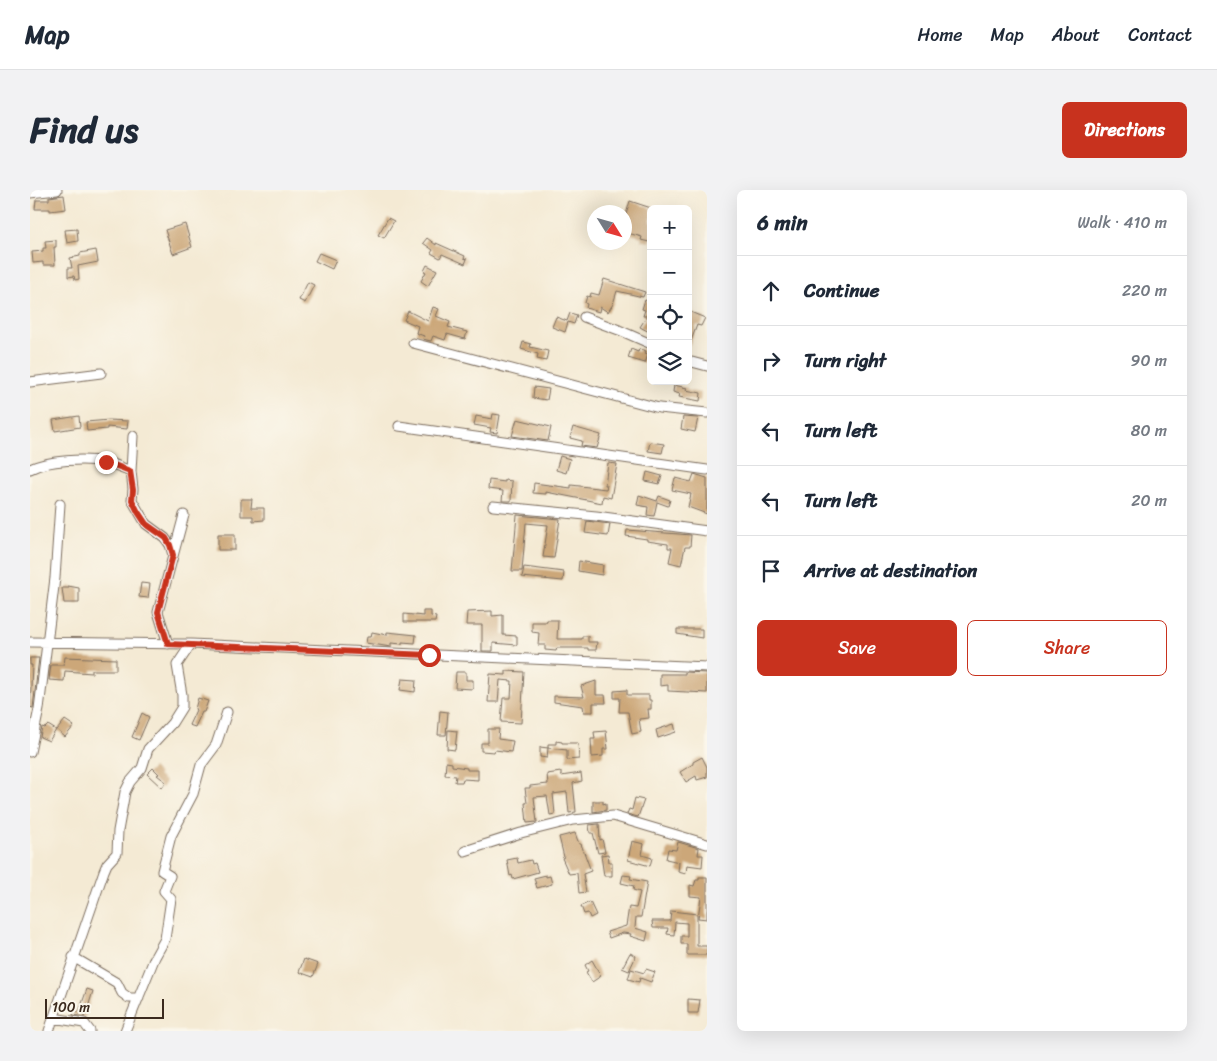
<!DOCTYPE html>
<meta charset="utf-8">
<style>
body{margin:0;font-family:Sriracha,sans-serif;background:#f2f2f3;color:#1f2937}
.controls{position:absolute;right:15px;top:15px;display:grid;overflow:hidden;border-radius:8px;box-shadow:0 5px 20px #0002}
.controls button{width:45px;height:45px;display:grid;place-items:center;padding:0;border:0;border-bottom:1px solid #e0e1e3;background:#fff;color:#1f2937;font:25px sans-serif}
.compass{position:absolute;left:557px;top:15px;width:45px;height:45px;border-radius:50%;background:#fff;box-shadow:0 5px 20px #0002;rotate:127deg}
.scale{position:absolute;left:15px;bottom:12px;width:119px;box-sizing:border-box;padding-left:5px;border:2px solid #3b2a1e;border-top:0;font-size:14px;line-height:18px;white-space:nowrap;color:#3b2a1e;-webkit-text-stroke:4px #fbf7ec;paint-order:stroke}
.stop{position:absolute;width:15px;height:15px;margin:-11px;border:4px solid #c8321e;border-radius:50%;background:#fff}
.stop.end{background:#c8321e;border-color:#fff;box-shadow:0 1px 5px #0008}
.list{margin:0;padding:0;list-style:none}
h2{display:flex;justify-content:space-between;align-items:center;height:65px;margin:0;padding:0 20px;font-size:21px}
h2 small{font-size:16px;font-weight:400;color:#747a83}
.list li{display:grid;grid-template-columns:32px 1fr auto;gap:15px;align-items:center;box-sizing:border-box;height:70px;padding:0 20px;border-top:1px solid #e0e1e3}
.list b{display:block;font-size:19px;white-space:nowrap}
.list em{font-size:16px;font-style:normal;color:#747a83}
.actions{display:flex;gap:10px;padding:15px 20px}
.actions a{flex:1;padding:11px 0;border:1px solid #c8321e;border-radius:8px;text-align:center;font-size:18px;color:#c8321e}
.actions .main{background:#c8321e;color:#fff}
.icon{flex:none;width:28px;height:28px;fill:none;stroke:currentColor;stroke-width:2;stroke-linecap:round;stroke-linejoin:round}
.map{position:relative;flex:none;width:677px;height:841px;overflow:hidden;border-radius:8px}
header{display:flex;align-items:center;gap:30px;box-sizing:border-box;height:70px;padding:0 25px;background:#fff;border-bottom:1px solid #e0e1e3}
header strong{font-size:24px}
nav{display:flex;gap:28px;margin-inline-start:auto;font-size:18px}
.intro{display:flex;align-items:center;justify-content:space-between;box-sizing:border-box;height:120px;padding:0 30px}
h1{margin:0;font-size:35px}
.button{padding:12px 22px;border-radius:8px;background:#c8321e;color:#fff;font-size:18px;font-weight:700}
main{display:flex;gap:30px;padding:0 30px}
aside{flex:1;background:#fff;border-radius:8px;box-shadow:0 5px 20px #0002}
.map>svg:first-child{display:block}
.building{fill:#cca779}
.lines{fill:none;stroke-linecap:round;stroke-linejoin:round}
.street-casing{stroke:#7c6d5e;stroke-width:11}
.street{stroke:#fff;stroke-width:9}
.route{stroke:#c8321e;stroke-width:6}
</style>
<header>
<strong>Map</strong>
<nav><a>Home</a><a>Map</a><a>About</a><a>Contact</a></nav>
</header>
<div class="intro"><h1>Find us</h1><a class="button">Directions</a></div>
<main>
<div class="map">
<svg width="677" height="841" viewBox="0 0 677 841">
<rect width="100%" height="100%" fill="#fbf7ec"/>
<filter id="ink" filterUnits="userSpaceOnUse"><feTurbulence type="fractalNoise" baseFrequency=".02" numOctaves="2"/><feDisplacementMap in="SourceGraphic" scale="10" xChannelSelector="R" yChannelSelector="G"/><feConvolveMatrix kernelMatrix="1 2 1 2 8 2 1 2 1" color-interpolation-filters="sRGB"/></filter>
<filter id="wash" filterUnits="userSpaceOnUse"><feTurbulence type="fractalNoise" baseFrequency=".0096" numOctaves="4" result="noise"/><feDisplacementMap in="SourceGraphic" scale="20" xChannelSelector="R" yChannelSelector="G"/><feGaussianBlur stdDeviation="1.12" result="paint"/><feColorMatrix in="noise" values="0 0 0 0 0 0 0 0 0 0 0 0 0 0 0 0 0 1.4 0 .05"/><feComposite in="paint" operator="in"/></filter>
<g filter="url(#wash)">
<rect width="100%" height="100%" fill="#f4ead4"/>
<g id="blocks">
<path class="building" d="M 34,5 L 36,19 L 20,21 L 20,19 L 5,19 L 6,10 L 19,10 L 19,7 Z
M 600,11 L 621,18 L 621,46 L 619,52 L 611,50 L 612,47 L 594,42 L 594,31 Z
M 358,28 L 364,31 L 354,48 L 348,45 Z
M 155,34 L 162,57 L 143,64 L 135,40 Z
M 47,39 L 48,51 L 37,53 L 35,40 Z
M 397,48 L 406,55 L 406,53 L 435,66 L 434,68 L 437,69 L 435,74 L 412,64 L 410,68 L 401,63 L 403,60 L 393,53 Z
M 26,50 L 26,57 L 24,57 L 25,75 L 13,75 L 13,72 L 3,73 L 2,62 L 13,61 L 13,58 L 16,58 L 15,51 Z
M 66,60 L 68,72 L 48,76 L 49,89 L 45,90 L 44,86 L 38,87 L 38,78 L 42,78 L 40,68 L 50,66 L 50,63 Z
M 289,63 L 306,70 L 302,79 L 285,71 Z
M 397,75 L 407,80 L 398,96 L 391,91 L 396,82 L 394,81 Z
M 574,89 L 615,102 L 613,107 L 587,101 L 583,114 L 578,122 L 570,117 L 569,122 L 556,118 L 557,114 L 555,113 L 557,106 L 560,107 L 561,103 L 569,105 Z
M 278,92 L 284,95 L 275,113 L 269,110 Z
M 619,106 L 621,106 L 621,143 L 610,137 L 617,126 L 613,126 L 615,120 L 612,119 L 615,110 L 618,111 Z
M 403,117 L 409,119 L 406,126 L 420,132 L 418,137 L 437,142 L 435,149 L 417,144 L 415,150 L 403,146 L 401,151 L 393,149 L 394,146 L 386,143 L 388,136 L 374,130 L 378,121 L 398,131 Z
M 658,121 L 675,128 L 671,136 L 667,135 L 659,156 Z
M 540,123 L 547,125 L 544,134 L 538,132 L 535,142 L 522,137 L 526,127 L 537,131 Z
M 493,152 L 501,154 L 500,157 L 518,161 L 516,171 L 507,169 L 508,164 L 491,159 Z
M 601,159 L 608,162 L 609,159 L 616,161 L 615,164 L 618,165 L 615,173 L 598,168 Z
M 644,195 L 657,198 L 656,200 L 671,203 L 670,211 L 649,207 L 650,204 L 643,202 Z
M 504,197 L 519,199 L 517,210 L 503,208 Z
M 463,224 L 470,225 L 467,243 L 460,242 L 461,238 L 444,235 L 446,226 L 462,229 Z
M 49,226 L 50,237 L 25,241 L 23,230 Z
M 653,227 L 668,228 L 665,242 L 651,239 Z
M 487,229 L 521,237 L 518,251 L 482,246 Z
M 79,230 L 98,231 L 97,239 L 77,237 L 77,239 L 57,241 L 56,232 Z
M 543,237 L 571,245 L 567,258 L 551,256 L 552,251 L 540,248 Z
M 620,252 L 634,254 L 632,263 L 618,261 Z
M 530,266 L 540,269 L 536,283 L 526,280 Z
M 578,273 L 587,274 L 581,308 L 573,306 L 572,313 L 516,302 L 516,304 L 503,303 L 504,293 L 541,298 L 541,295 L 576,299 L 577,295 L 575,295 Z
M 617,282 L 632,286 L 629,294 L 615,291 Z
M 664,284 L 677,288 L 677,324 L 658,317 L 661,304 L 642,300 L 645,288 L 661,292 Z
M 459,290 L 475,292 L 475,290 L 482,291 L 481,311 L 472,311 L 473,301 L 458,299 Z
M 609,305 L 627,311 L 629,306 L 640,310 L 638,316 L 627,312 L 624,326 L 617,325 L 618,317 L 607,315 Z
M 211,309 L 222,309 L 221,318 L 234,318 L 234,330 L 223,331 L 223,326 L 211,326 Z
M 487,325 L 530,329 L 524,368 L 513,367 L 518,335 L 496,333 L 492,381 L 482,381 Z
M 557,331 L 580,334 L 578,346 L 555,343 Z
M 597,340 L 661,345 L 660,357 L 655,357 L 651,375 L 639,372 L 642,358 L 638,358 L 638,354 L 617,351 L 617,349 L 596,346 Z
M 188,344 L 205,344 L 205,360 L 188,360 Z
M 549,371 L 573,375 L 572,385 L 548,381 Z
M 494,377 L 534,382 L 533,391 L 492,387 Z
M 111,393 L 120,394 L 118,408 L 109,407 Z
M 38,396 L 49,398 L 49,413 L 34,413 L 32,398 L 38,398 Z
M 393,421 L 401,421 L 401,426 L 406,427 L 405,432 L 374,432 L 374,424 L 393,426 Z
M 462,421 L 462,426 L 473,425 L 473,445 L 487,446 L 487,455 L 463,453 L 463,461 L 452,461 L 452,435 L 436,435 L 437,422 Z
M 517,430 L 528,430 L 527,449 L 552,449 L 552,446 L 558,446 L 558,452 L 567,452 L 566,460 L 558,460 L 558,458 L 527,458 L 526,461 L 515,460 L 515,455 L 508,455 L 509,443 L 502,442 L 502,432 L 516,432 Z
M 647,439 L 672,439 L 672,448 L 647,444 Z
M 342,442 L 357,445 L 357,442 L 386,445 L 385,453 L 372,452 L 372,454 L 361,453 L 361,457 L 336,453 L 337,447 L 341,447 Z
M 35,467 L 86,469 L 86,480 L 62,480 L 62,483 L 35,481 L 34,491 L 19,490 L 21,475 L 34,475 Z
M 0,468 L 9,468 L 3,518 L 0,517 L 2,475 L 0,475 Z
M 476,481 L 494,482 L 491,533 L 471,532 L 473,508 L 481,508 L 482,491 L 470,490 L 468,512 L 458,512 L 460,484 L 476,485 Z
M 426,482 L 436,482 L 436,490 L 443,490 L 443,499 L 425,498 Z
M 655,482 L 677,483 L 677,503 L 638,501 L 638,495 L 630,496 L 630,484 L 655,484 Z
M 372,489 L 386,490 L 385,502 L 370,500 Z
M 566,491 L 566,505 L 575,505 L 576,513 L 563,513 L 563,522 L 554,522 L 553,516 L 524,512 L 524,506 L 554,507 L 551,496 Z
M 597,500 L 597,505 L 619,505 L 619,510 L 621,510 L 621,519 L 618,519 L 619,528 L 609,529 L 611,542 L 602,544 L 598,522 L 589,522 L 590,508 L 584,508 L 584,501 Z
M 168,508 L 178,511 L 174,522 L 172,522 L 165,537 L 159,535 L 166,520 L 165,519 Z
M 410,521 L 418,522 L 416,545 L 408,545 Z
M 112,523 L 119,527 L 109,550 L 102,547 Z
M 35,530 L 44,536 L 35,547 L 27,540 Z
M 644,534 L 646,542 L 628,548 L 626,540 Z
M 18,535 L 26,540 L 19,551 L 10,547 L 12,537 L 15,538 Z
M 458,539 L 469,539 L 468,549 L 483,551 L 481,562 L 465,560 L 464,562 L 451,561 L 451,553 L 458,553 Z
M 418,540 L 427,541 L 425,560 L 417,559 Z
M 576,541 L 578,559 L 573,559 L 573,566 L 562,567 L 561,549 L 565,549 L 564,542 Z
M 526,551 L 532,552 L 532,553 L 548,553 L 549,569 L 537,570 L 537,560 L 518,558 L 517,568 L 510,567 L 510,557 L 518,558 L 518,554 L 526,554 Z
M 672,567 L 677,577 L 677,587 L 667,590 L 666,586 L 656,592 L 650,582 L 663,574 L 663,572 Z
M 416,572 L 422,573 L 422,576 L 437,578 L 437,580 L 448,580 L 448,590 L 433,589 L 432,592 L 425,592 L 426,586 L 415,585 Z
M 123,578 L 129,584 L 127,585 L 136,592 L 132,598 L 117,584 Z
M 531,582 L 531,586 L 551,583 L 552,591 L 543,593 L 546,622 L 539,623 L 537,602 L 523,604 L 525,624 L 520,625 L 517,606 L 504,607 L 507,632 L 497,633 L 495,613 L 497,613 L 495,598 L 500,598 L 500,596 L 518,594 L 517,584 Z
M 605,608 L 614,610 L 608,627 L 597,624 L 599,619 L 602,620 Z
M 563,611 L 573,611 L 573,614 L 576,613 L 576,620 L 563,622 Z
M 569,634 L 570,650 L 572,649 L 575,662 L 568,663 L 563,643 L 560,643 L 559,635 Z
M 545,643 L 549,654 L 551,654 L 561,681 L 553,684 L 556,702 L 549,703 L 547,683 L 539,684 L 532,668 L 534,667 L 529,647 Z
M 602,651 L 614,654 L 612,665 L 622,668 L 620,676 L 598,670 Z
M 648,652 L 669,658 L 668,665 L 673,665 L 672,677 L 657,675 L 656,684 L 648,682 L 649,672 L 636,669 L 638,659 L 646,660 Z
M 578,664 L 579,672 L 582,672 L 582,686 L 574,686 L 571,665 Z
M 487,668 L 488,673 L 501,670 L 502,674 L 505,673 L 508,682 L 483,689 L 482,685 L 480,686 L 477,670 Z
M 516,685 L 516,687 L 520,686 L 522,694 L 507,698 L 504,688 Z
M 593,685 L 601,686 L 600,689 L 617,692 L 611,727 L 606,727 L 605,738 L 618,742 L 616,751 L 600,746 L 601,744 L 593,743 L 579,748 L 577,742 L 596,736 L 599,717 L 606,718 L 610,702 L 603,700 L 604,696 L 591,693 Z
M 669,687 L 677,687 L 677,729 L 668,728 L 671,707 L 660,706 L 660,695 L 664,696 L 666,690 L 669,690 Z
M 560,712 L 566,725 L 560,728 L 558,723 L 554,724 L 551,716 Z
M 641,721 L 667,724 L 667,756 L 677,756 L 677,765 L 657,765 L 657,754 L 651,754 L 651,746 L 657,746 L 657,733 L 645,732 L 644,745 L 637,744 L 638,738 L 623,738 L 622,731 L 640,731 Z
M 600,763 L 606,766 L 599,781 L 592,778 Z
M 274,769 L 288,774 L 283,787 L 269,782 Z
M 562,770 L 571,786 L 562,792 L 556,782 L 558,781 L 555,775 Z
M 601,779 L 614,783 L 616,779 L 625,782 L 621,792 L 610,788 L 609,792 L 598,789 Z
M 57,799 L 63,801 L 55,827 L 43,825 L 44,821 L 49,822 Z
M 658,809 L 670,810 L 668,823 L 658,823 Z"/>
</g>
</g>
<g filter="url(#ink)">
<use href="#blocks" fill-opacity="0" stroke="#7c6d5e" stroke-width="1"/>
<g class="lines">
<defs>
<path id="street" d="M 0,3 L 27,0
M 554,127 L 589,140 L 621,154
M 383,153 L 629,218 L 677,223
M 658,171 L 677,176
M 0,192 L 71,183
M 369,236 L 677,280
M 103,246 L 101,281 L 103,299 L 102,310 L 116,334 L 135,348 L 140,355 L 143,365
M 0,279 C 18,270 55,268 74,272 C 83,273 92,278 101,281
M 463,316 L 566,326 L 677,341
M 0,452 L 161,454 L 677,477
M 138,454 L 128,422 L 154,325
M 0,562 L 9,519 L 25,388 L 30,314
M 435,661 L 491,643 L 543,630 L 583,626 L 677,654
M 43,767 L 87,793 L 92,803 L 99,808 L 109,808
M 23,828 L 54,833 L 60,841
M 19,841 L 74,681 L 77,674 L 87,663 L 88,641 L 95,602 L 100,592 L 112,578 L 118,559 L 142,533 L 152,517 L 152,505 L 147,475 L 161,454
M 95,841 L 125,767 L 135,749 L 141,709 L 134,701 L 140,686 L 132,681 L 141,646 L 163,604 L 171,575 L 186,555 L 197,522"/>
</defs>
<use href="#street" class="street-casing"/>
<use href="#street" class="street"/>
</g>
</g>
<g class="lines" filter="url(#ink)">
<path class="route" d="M 76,272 L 100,281 L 103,300 L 102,310 L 108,322 L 116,334 L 136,348 L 140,355 L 143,365 L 128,422 L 138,454 L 399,465"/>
</g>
</svg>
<div class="controls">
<button>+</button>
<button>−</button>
<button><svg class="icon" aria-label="locate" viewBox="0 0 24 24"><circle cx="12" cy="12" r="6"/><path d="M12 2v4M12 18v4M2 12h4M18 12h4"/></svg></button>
<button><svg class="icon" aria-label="layers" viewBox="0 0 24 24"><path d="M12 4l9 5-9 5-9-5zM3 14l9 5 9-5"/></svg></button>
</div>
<svg class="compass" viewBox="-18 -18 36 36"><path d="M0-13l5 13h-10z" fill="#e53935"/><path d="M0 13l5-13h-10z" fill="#747a83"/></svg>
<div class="scale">100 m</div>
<div class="stop" style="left:399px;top:465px"></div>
<div class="stop end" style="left:76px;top:272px"></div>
</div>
<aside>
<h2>6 min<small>Walk · 410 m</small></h2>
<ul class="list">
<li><svg class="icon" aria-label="ahead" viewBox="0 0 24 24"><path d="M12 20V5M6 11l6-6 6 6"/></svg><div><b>Continue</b></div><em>220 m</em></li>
<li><svg class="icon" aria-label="right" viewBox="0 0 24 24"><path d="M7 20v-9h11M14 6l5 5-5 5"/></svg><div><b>Turn right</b></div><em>90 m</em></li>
<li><svg class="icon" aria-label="left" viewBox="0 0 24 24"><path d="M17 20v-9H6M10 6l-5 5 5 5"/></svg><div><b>Turn left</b></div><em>80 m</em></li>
<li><svg class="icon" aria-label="left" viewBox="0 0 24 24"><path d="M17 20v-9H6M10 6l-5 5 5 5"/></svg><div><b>Turn left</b></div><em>20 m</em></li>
<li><svg class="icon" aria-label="arrive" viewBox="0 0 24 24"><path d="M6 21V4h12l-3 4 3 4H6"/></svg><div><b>Arrive at destination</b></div></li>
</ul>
<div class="actions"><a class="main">Save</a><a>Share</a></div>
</aside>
</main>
